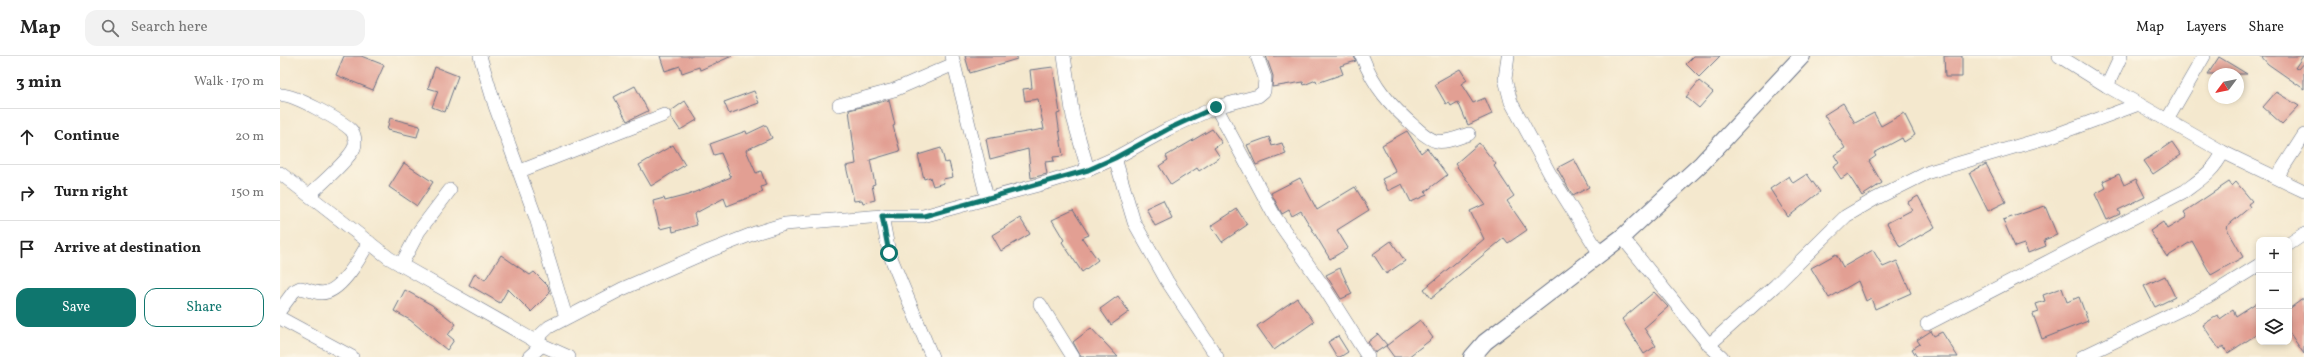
<!DOCTYPE html>
<meta charset="utf-8">
<style>
body{margin:0;font-family:Vollkorn,serif;background:#f2f2f2;color:#222}
.controls{position:absolute;right:12px;bottom:12px;display:grid;overflow:hidden;border-radius:8px;box-shadow:0 2px 6px #0003}
.controls button{width:36px;height:36px;display:grid;place-items:center;padding:0;border:0;border-bottom:1px solid #e0e0e0;background:#fff;color:#222;font:20px sans-serif}
.compass{position:absolute;left:1928px;top:12px;width:36px;height:36px;border-radius:50%;background:#fff;box-shadow:0 2px 6px #0003;rotate:238deg}
.stop{position:absolute;width:12px;height:12px;margin:-9px;border:3px solid #0f766e;border-radius:50%;background:#fff}
.stop.end{background:#0f766e;border-color:#fff;box-shadow:0 1px 4px #0008}
.list{margin:0;padding:0;list-style:none}
h2{display:flex;justify-content:space-between;align-items:center;height:52px;margin:0;padding:0 16px;font-size:17px}
h2 small{font-size:13px;font-weight:400;color:#767676}
.list li{display:grid;grid-template-columns:26px 1fr auto;gap:12px;align-items:center;box-sizing:border-box;height:56px;padding:0 16px;border-top:1px solid #e0e0e0}
.list b{display:block;font-size:15px;white-space:nowrap}
.list em{font-size:13px;font-style:normal;color:#767676}
.actions{display:flex;gap:8px;padding:12px 16px}
.actions a{flex:1;padding:9px 0;border:1px solid #0f766e;border-radius:12px;text-align:center;font-size:14px;color:#0f766e}
.actions .main{background:#0f766e;color:#fff}
.icon{flex:none;width:22px;height:22px;fill:none;stroke:currentColor;stroke-width:2;stroke-linecap:round;stroke-linejoin:round}
.map{position:relative;flex:none;width:2024px;height:301px;overflow:hidden}
header{display:flex;align-items:center;gap:24px;box-sizing:border-box;height:56px;padding:0 20px;background:#fff;border-bottom:1px solid #e0e0e0}
header strong{font-size:19px}
nav{display:flex;gap:22px;margin-inline-start:auto;font-size:14px}
.search{width:280px;height:36px;background:#f2f2f2;display:flex;align-items:center;gap:10px;box-sizing:border-box;padding:0 14px;border-radius:12px;color:#767676;font-size:15px}
main{display:flex}
aside{flex:1;background:#fff}
.map>svg:first-child{display:block}
.building{fill:#e29f93}
.lines{fill:none;stroke-linecap:round;stroke-linejoin:round}
.minor-casing{stroke:#677085;stroke-width:14}
.tertiary-casing{stroke:#677085;stroke-width:18}
.minor{stroke:#fff;stroke-width:13}
.tertiary{stroke:#fff;stroke-width:16}
.route{stroke:#0f766e;stroke-width:5}
</style>
<header>
<strong>Map</strong>
<div class="search"><svg class="icon" aria-label="search" viewBox="0 0 24 24"><circle cx="10" cy="10" r="6"/><path d="M15 15l6 6"/></svg>Search here</div>
<nav><a>Map</a><a>Layers</a><a>Share</a></nav>
</header>
<main>
<aside>
<h2>3 min<small>Walk · 170 m</small></h2>
<ul class="list">
<li><svg class="icon" aria-label="ahead" viewBox="0 0 24 24"><path d="M12 20V5M6 11l6-6 6 6"/></svg><div><b>Continue</b></div><em>20 m</em></li>
<li><svg class="icon" aria-label="right" viewBox="0 0 24 24"><path d="M7 20v-9h11M14 6l5 5-5 5"/></svg><div><b>Turn right</b></div><em>150 m</em></li>
<li><svg class="icon" aria-label="arrive" viewBox="0 0 24 24"><path d="M6 21V4h12l-3 4 3 4H6"/></svg><div><b>Arrive at destination</b></div></li>
</ul>
<div class="actions"><a class="main">Save</a><a>Share</a></div>
</aside>
<div class="map">
<svg width="2024" height="301" viewBox="0 0 2024 301">
<rect width="100%" height="100%" fill="#fcf5e5"/>
<filter id="ink" filterUnits="userSpaceOnUse"><feTurbulence type="fractalNoise" baseFrequency=".025" numOctaves="2"/><feDisplacementMap in="SourceGraphic" scale="8" xChannelSelector="R" yChannelSelector="G"/><feConvolveMatrix kernelMatrix="1 2 1 2 8 2 1 2 1" color-interpolation-filters="sRGB"/></filter>
<filter id="wash" filterUnits="userSpaceOnUse"><feTurbulence type="fractalNoise" baseFrequency=".012" numOctaves="4" result="noise"/><feDisplacementMap in="SourceGraphic" scale="16" xChannelSelector="R" yChannelSelector="G"/><feGaussianBlur stdDeviation="0.9" result="paint"/><feColorMatrix in="noise" values="0 0 0 0 0 0 0 0 0 0 0 0 0 0 0 0 0 1.4 0 .05"/><feComposite in="paint" operator="in"/></filter>
<g filter="url(#wash)">
<rect width="100%" height="100%" fill="#f4e8ce"/>
<g id="blocks">
<!-- building -->
<g class="building">
<path d="M64 0H81L104 9 93 34 56 19Z"/>
<path d="M380 0H452L420 14 419 11 402 17 400 10 385 15Z"/>
<path d="M685 0H737V3L690 17Z"/>
<path d="M986 0H1074L1076 5 1060 10 1063 18 1037 27 1036 24 1024 29 1023 26 992 31 993 20Z"/>
<path d="M1414 0H1440L1419 21 1406 8Z"/>
<path d="M1664 0H1682V21H1665Z"/>
<path d="M1981 0H2023L2015 12 2018 13 2024 6V33L1988 8Z"/>
<path d="M1939 1 1967 18H1928Z"/>
<path d="M155 11 178 20 165 56 152 51 158 35 148 32Z"/>
<path d="M773 11 780 57 777 58 783 100 773 101 774 105 765 106 767 118 751 122 748 93 710 103 706 83 764 73 758 43 745 45 743 33 752 32 750 14Z"/>
<path d="M1180 13 1187 24 1181 28 1193 47 1205 42 1212 58 1188 69 1178 46 1171 50 1169 46 1166 48 1155 29 1158 27 1157 26Z"/>
<path d="M1419 25 1433 36 1419 52 1406 41Z"/>
<path d="M355 30 368 55 347 65 334 41Z"/>
<path d="M474 35 479 47 449 58 444 46Z"/>
<path d="M1996 36 2019 50 2002 68 1983 51Z"/>
<path d="M609 44 615 69 613 70 620 95 590 104 595 128 592 129 595 144 583 147 582 144 574 145 566 110 576 108 569 54Z"/>
<path d="M405 45 417 64 400 74 391 61V55Z"/>
<path d="M1563 47 1575 67 1594 57 1601 70 1624 57 1635 79 1624 86 1622 82 1594 97 1596 100 1589 105 1602 127 1582 140 1568 118 1561 123 1553 111 1559 107 1554 99 1565 92 1544 59Z"/>
<path d="M110 62 140 70 137 81 107 74Z"/>
<path d="M486 69 492 82 466 94 476 117 481 115 486 129 481 131 483 136 447 150 444 142 414 158 417 169 393 176 392 170 380 173 373 145 384 142 385 145 408 139 451 121 441 97 434 99 430 88 466 75 467 78Z"/>
<path d="M932 73 942 87 934 92 940 101 919 115 917 112 891 129 879 110 888 104 886 100Z"/>
<path d="M1127 75 1141 97 1147 92 1167 119 1145 136 1147 139 1131 146 1122 128 1108 135 1102 123 1116 116 1102 89Z"/>
<path d="M989 81 992 90 1002 87 1006 98 976 109 967 89Z"/>
<path d="M1892 86 1901 99 1873 118 1864 105Z"/>
<path d="M1199 87 1216 108 1214 110 1234 140 1227 145 1247 174 1228 187 1224 182 1151 242 1144 233 1204 183 1190 155 1205 148 1175 108Z"/>
<path d="M393 89 405 109 371 130 359 109Z"/>
<path d="M661 92 665 107 669 106 673 121 663 123 664 127 653 130 650 121 644 123 638 99Z"/>
<path d="M1294 103 1309 131 1293 140 1277 112Z"/>
<path d="M124 107 153 126 137 150 109 131Z"/>
<path d="M1706 108 1726 146 1708 155 1689 117Z"/>
<path d="M1527 118 1540 136 1508 161 1490 133 1509 120 1513 127Z"/>
<path d="M1839 118 1844 129 1856 123 1865 141 1838 154 1840 158 1827 164 1815 138 1826 132 1823 125Z"/>
<path d="M1020 122 1037 154 1075 131 1089 154 1057 174 1068 192 1050 203 1021 155 1012 160 1009 154 1002 158 991 137Z"/>
<path d="M1949 126 1952 130 1956 126 1972 145 1968 148 1970 151 1946 171 1963 201 1931 219 1912 185 1887 201 1870 175 1883 166 1887 173 1907 161 1904 156Z"/>
<path d="M1638 140 1655 171 1620 191 1607 167 1632 154 1628 146Z"/>
<path d="M883 144 892 162 875 170 866 152Z"/>
<path d="M1765 150 1777 179 1764 184 1766 190 1748 197 1744 188 1735 191 1723 164Z"/>
<path d="M957 153 967 169 942 186 931 170Z"/>
<path d="M793 154 809 179 802 182 818 204 802 216 782 186 784 184 772 164Z"/>
<path d="M740 162 750 178 721 195 712 179Z"/>
<path d="M1111 185 1125 205 1106 218 1093 198Z"/>
<path d="M1593 194 1603 211 1617 205 1631 237 1595 253 1591 242 1586 245 1578 225 1549 242 1531 212 1556 198 1563 211Z"/>
<path d="M221 199 250 219 254 216 268 230 270 237 251 256 228 233 220 247 189 229 195 217 205 224Z"/>
<path d="M1060 212 1072 238 1061 243 1046 219Z"/>
<path d="M1885 220 1895 241 1875 251 1864 230Z"/>
<path d="M1782 232 1787 246 1799 241 1808 265 1762 283 1753 258 1759 256 1756 248 1765 245 1763 239Z"/>
<path d="M125 234 152 249 176 268 168 279 174 284 167 294 130 264 114 255Z"/>
<path d="M1374 236 1388 251 1364 272 1376 290 1364 298 1342 263Z"/>
<path d="M838 240 849 256 831 269 820 253Z"/>
<path d="M1017 242 1034 266 994 294 977 270Z"/>
<path d="M2024 242V298L2009 276V253Z"/>
<path d="M1979 245V277L1948 297 1943 290 1939 293 1923 269 1938 259 1940 263 1953 254 1956 260Z"/>
<path d="M1140 264 1153 282 1128 301H1114L1106 290Z"/>
<path d="M811 272 838 301H801L793 286Z"/>
<path d="M1651 275 1654 280 1662 276 1678 301H1637L1632 293 1640 288 1637 284Z"/>
<path d="M1098 278 1107 289 1095 297 1088 286Z"/>
<path d="M1058 280 1068 296 1060 301H1057L1048 286Z"/>
</g>
</g>
</g>
<g filter="url(#ink)">
<use href="#blocks" fill-opacity="0" stroke="#677085" stroke-width="1"/>
<g class="lines">
<!-- minor casing -->
<g class="minor-casing">
<g id="minor">
<path d="M200 0 215 50 256 162 286 261"/>
<path d="M672 0 707 142"/>
<path d="M784 0 793 61 808 114"/>
<path d="M1082 0C1094 31 1110 49 1135 71 1141 76 1148 83 1156 85 1166 87 1179 81 1189 78"/>
<path d="M1228 0 1225 23 1231 46 1270 118 1320 198"/>
<path d="M1779 0 1827 30 1943 96 2024 135"/>
<path d="M1827 30 1841 0"/>
<path d="M0 39C12 37 62 65 71 74 75 78 76 87 74 92 68 105 40 129 29 139"/>
<path d="M559 49 614 34 674 8"/>
<path d="M936 51 995 161 1043 230 1088 301"/>
<path d="M1887 64 1924 0"/>
<path d="M835 102 854 166 887 225 937 301"/>
<path d="M240 115 384 59"/>
<path d="M0 117 109 202 262 289 289 301"/>
<path d="M1997 121 2024 79"/>
<path d="M602 160 609 197 652 301"/>
<path d="M1342 181 1429 289 1442 301"/>
<path d="M2009 188 2024 178"/>
<path d="M121 209 139 175 170 134"/>
<path d="M760 248 793 301"/>
<path d="M0 254 14 235 20 232C28 233 38 239 47 236 64 231 81 200 89 186"/>
<path d="M0 262 72 301"/>
<path d="M1647 268 1905 135C1921 123 1934 115 1943 96"/>
<path d="M254 285 269 271 342 233 429 195 475 177 505 168 602 160H643L762 128 808 114 835 102 888 73 936 51 978 40 984 35 985 22 977 0"/>
<path d="M1429 289 1496 229 1566 160 1595 143 1649 116 1772 80 1859 48"/>
<path d="M249 301 262 289"/>
<path d="M1802 301 1927 241 1979 209"/>
</g>
</g>
<!-- tertiary casing -->
<g class="tertiary-casing">
<path id="tertiary" d="M1192 301 1205 286 1342 181 1422 107 1522 0"/>
</g>
<!-- minor -->
<use href="#minor" class="minor"/>
<!-- tertiary -->
<use href="#tertiary" class="tertiary"/>
</g>
</g>
<g class="lines" filter="url(#ink)">
<!-- route -->
<path class="route" d="M609 197 602 160H644L808 114 835 102 888 73 936 51"/>
</g>
</svg>
<div class="controls">
<button>+</button>
<button>−</button>
<button><svg class="icon" aria-label="layers" viewBox="0 0 24 24"><path d="M12 4l9 5-9 5-9-5zM3 14l9 5 9-5"/></svg></button>
</div>
<svg class="compass" viewBox="-18 -18 36 36"><path d="M0-13l5 13h-10z" fill="#e53935"/><path d="M0 13l5-13h-10z" fill="#767676"/></svg>
<div class="stop" style="left:609px;top:197px"></div>
<div class="stop end" style="left:936px;top:51px"></div>
</div>
</main>
